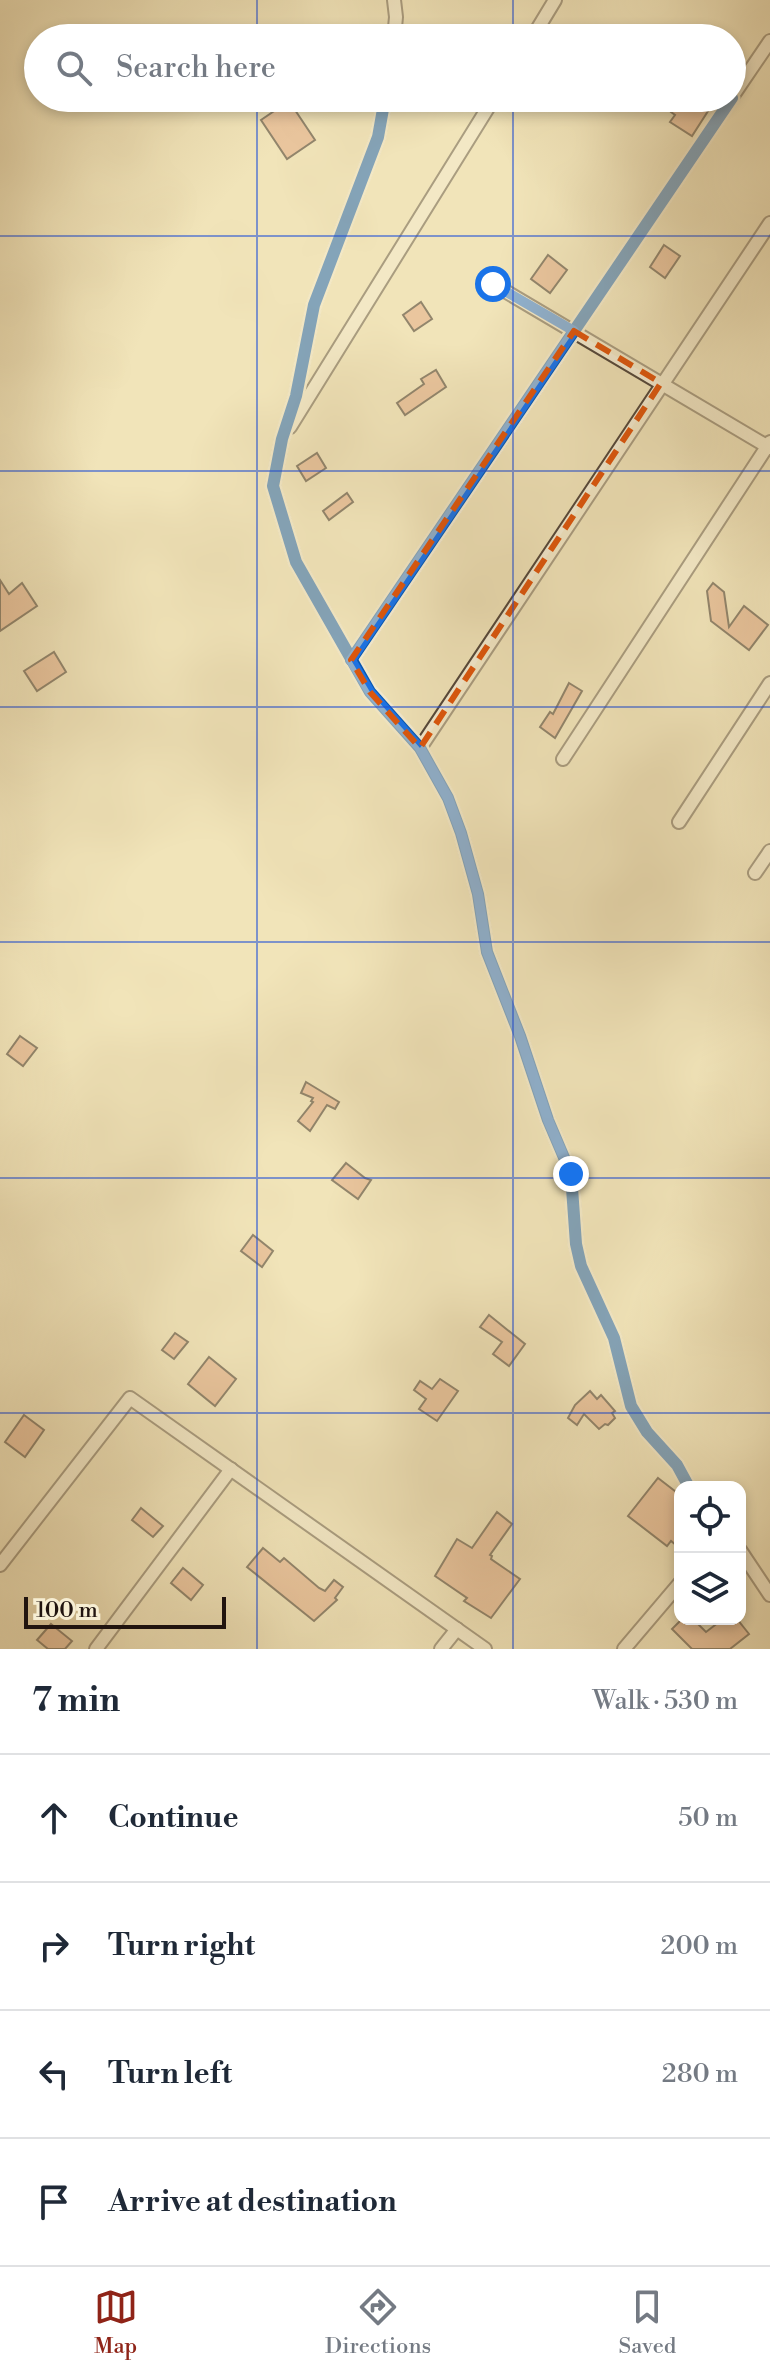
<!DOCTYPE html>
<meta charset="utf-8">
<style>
body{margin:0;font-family:"Libre Bodoni",serif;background:#f2f2f3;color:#1f2937}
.controls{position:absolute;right:24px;bottom:24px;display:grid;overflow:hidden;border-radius:16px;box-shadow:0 4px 12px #0003}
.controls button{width:72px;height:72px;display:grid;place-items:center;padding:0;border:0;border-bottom:2px solid #e0e1e3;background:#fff;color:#1f2937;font:40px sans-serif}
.scale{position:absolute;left:24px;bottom:20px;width:202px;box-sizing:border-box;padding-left:8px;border:4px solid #21140f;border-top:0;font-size:22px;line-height:28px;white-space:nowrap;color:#21140f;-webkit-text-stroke:6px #f6edd2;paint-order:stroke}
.stop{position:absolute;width:24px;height:24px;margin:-18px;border:6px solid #1a73e8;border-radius:50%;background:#fff}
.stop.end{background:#1a73e8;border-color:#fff;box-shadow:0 2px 8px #0008}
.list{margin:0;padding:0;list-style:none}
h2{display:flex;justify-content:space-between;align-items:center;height:104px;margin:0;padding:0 32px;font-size:34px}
h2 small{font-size:26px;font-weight:400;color:#747a83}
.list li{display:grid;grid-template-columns:52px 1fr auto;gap:24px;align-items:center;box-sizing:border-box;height:128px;padding:0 32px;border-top:2px solid #e0e1e3}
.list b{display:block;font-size:30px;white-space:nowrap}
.list em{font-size:26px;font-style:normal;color:#747a83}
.icon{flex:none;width:44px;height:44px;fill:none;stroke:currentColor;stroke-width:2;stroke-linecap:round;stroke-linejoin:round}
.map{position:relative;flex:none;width:770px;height:1649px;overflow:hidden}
.search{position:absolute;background:#fff;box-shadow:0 4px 12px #0003;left:24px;right:24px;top:24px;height:88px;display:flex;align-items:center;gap:20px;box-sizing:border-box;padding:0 28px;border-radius:44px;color:#747a83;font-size:30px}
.sheet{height:616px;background:#fff}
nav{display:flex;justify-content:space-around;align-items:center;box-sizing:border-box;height:112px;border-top:2px solid #e0e1e3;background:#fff;font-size:22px;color:#747a83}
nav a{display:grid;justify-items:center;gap:4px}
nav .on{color:#8f2418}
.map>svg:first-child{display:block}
.building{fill:#e2a27c;stroke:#21140f;stroke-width:2}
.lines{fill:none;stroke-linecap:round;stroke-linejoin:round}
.minor-casing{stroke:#55483a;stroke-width:16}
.minor{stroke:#f6edd2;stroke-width:12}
.cycleway-casing{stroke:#f6edd2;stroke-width:17}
.cycleway{stroke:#0057b8;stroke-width:12}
.route{stroke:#1a73e8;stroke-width:10}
.marked{fill:none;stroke:#de560c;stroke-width:6;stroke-dasharray:16 10;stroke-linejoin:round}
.grid{fill:none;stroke:#1d4ed8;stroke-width:2;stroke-opacity:0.55}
</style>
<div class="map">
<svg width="770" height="1649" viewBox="0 0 770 1649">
<rect width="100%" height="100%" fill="#f1e4b9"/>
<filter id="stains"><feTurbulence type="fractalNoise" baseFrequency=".0025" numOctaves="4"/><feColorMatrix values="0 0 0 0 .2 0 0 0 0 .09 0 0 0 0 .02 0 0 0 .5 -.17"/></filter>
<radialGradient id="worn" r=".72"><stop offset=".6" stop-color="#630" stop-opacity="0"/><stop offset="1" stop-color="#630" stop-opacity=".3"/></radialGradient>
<!-- building -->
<g class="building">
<path d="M680 98H696L710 108 692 136 670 122 675 115 671 112Z"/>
<path d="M289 101 315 140 287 159 261 120Z"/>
<path d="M664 245 680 256 665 278 650 267Z"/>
<path d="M548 255 567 270 550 293 531 279Z"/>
<path d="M421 302 432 319 414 331 403 315Z"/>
<path d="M436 370 446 387 405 415 397 403 424 384 421 379Z"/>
<path d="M317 453 326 468 306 481 297 466Z"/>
<path d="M347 493 353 502 329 520 323 511Z"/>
<path d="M0 580 9 594 22 583 37 606 0 631Z"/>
<path d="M713 583 724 592 729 627 744 606 768 625 749 650 711 621 707 591Z"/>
<path d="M54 652 66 672 37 691 24 671Z"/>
<path d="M569 683 582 691 555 738 540 727 550 712 553 714Z"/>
<path d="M20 1036 37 1048 23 1066 7 1054Z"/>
<path d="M306 1082 339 1102 335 1109 327 1105 310 1131 298 1121 313 1102 311 1101 313 1098 301 1093Z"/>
<path d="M346 1163 365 1178 371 1180 358 1199 332 1180Z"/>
<path d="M253 1235 273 1251 262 1267 241 1251Z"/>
<path d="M489 1315 525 1344 509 1366 493 1354 502 1342 480 1327Z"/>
<path d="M175 1333 188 1342 174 1359 162 1350Z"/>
<path d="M209 1357 236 1379 215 1406 188 1384Z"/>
<path d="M440 1379 458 1391 437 1421 419 1409 426 1399 414 1390 420 1381 432 1389Z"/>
<path d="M590 1391 597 1399 601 1395 615 1411 612 1413 615 1418 608 1425 605 1424 599 1429 584 1414 577 1425 568 1418 575 1405Z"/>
<path d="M24 1415 44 1430 25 1457 5 1442Z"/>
<path d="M658 1478 680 1495V1539L676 1545 671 1541 667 1546 628 1516Z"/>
<path d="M141 1508 163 1526 153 1537 132 1520Z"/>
<path d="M497 1512 512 1524 490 1555 492 1556 491 1559 520 1579 491 1618 464 1601 467 1598 435 1576 457 1539 472 1548Z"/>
<path d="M263 1548 280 1562 284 1558 319 1588 325 1591 334 1580 343 1587 335 1598 337 1600 314 1621 247 1567Z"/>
<path d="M183 1568 203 1585 191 1600 171 1583Z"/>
<path d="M682 1619H693L706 1632 723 1619H737L749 1634 730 1649H692L672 1629Z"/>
<path d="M51 1624 72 1641 65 1649H48L37 1640Z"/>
</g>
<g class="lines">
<!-- minor casing -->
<g class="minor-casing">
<g id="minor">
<path d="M394 38 396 17 394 0"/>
<path d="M532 38 555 0"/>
<path d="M732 97 770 41"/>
<path d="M385 98 378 137 314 305 296 396 282 439 273 486 296 562 370 692 420 748 448 798 461 833 478 894 487 952 520 1036 548 1120 571 1174 576 1244 581 1266 614 1338 631 1406 647 1432 677 1465 689 1487"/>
<path d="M493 284 770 448"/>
<path d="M290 427 494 98"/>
<path d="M351 660 732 98"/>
<path d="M420 748 770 223"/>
<path d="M563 759 770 442"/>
<path d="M679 822 770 683"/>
<path d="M755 873 770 851"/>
<path d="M740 1550 770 1595"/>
<path d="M0 1565 130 1398 485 1649"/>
<path d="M96 1649 231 1469"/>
<path d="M441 1649 457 1629"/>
<path d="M624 1649 680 1583"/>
</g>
</g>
<!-- minor -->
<use href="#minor" class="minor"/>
<!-- cycleway casing -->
<g class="cycleway-casing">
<g id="cycleway">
<path d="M385 98 378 137 314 305 296 396 282 439 273 486 296 562 370 692 420 748 448 798 461 833 478 894 487 952 520 1036 548 1120 571 1174 576 1244 581 1266 614 1338 631 1406 647 1432 677 1465 689 1487"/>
<path d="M351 660 732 98"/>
</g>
</g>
<!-- cycleway -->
<use href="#cycleway" class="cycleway"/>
</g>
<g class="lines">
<!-- route -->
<path class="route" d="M493 284 574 331 351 660 370 692 420 748 448 798 461 833 478 894 487 952 520 1036 548 1120 571 1174"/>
</g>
<!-- marked area -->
<path d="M0 0H770V1649H0ZM574 331 661 383 420 748 370 692 351 660Z" fill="#f1e4b9" fill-opacity=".55" fill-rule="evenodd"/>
<path class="marked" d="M574 331 661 383 420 748 370 692 351 660Z"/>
<!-- grid -->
<path class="grid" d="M257 0V38M513 0V38M257 98V1649M513 98V1649M0 236H770M0 471H770M0 707H770M0 942H770M0 1178H770M0 1413H770"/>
<rect width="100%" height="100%" filter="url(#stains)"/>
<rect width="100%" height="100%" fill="url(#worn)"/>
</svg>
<div class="controls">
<button><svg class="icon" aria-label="locate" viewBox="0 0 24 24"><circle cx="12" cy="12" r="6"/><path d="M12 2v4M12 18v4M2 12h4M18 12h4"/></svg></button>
<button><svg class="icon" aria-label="layers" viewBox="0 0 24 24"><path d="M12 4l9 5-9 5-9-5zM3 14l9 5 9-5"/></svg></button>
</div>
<div class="scale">100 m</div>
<div class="stop" style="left:493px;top:284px"></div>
<div class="stop end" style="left:571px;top:1174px"></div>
<div class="search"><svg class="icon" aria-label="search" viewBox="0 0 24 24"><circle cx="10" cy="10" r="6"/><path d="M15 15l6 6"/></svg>Search here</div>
</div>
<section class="sheet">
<h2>7 min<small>Walk · 530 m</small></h2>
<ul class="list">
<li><svg class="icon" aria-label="ahead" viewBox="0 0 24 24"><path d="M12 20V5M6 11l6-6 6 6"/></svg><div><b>Continue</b></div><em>50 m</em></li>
<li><svg class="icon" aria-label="right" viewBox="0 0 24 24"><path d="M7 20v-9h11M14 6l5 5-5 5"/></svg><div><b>Turn right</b></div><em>200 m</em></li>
<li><svg class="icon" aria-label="left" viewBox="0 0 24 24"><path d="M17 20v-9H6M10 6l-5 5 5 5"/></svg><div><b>Turn left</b></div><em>280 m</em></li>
<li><svg class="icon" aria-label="arrive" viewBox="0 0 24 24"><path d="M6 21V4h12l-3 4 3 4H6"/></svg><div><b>Arrive at destination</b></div></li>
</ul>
</section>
<nav>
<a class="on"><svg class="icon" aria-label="map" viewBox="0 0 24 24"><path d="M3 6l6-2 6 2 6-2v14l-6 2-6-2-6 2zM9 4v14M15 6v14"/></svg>Map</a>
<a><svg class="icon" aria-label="directions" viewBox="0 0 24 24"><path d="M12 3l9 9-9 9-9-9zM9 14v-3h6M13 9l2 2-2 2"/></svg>Directions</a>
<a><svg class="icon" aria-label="saved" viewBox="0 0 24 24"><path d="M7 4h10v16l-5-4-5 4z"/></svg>Saved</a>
</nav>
